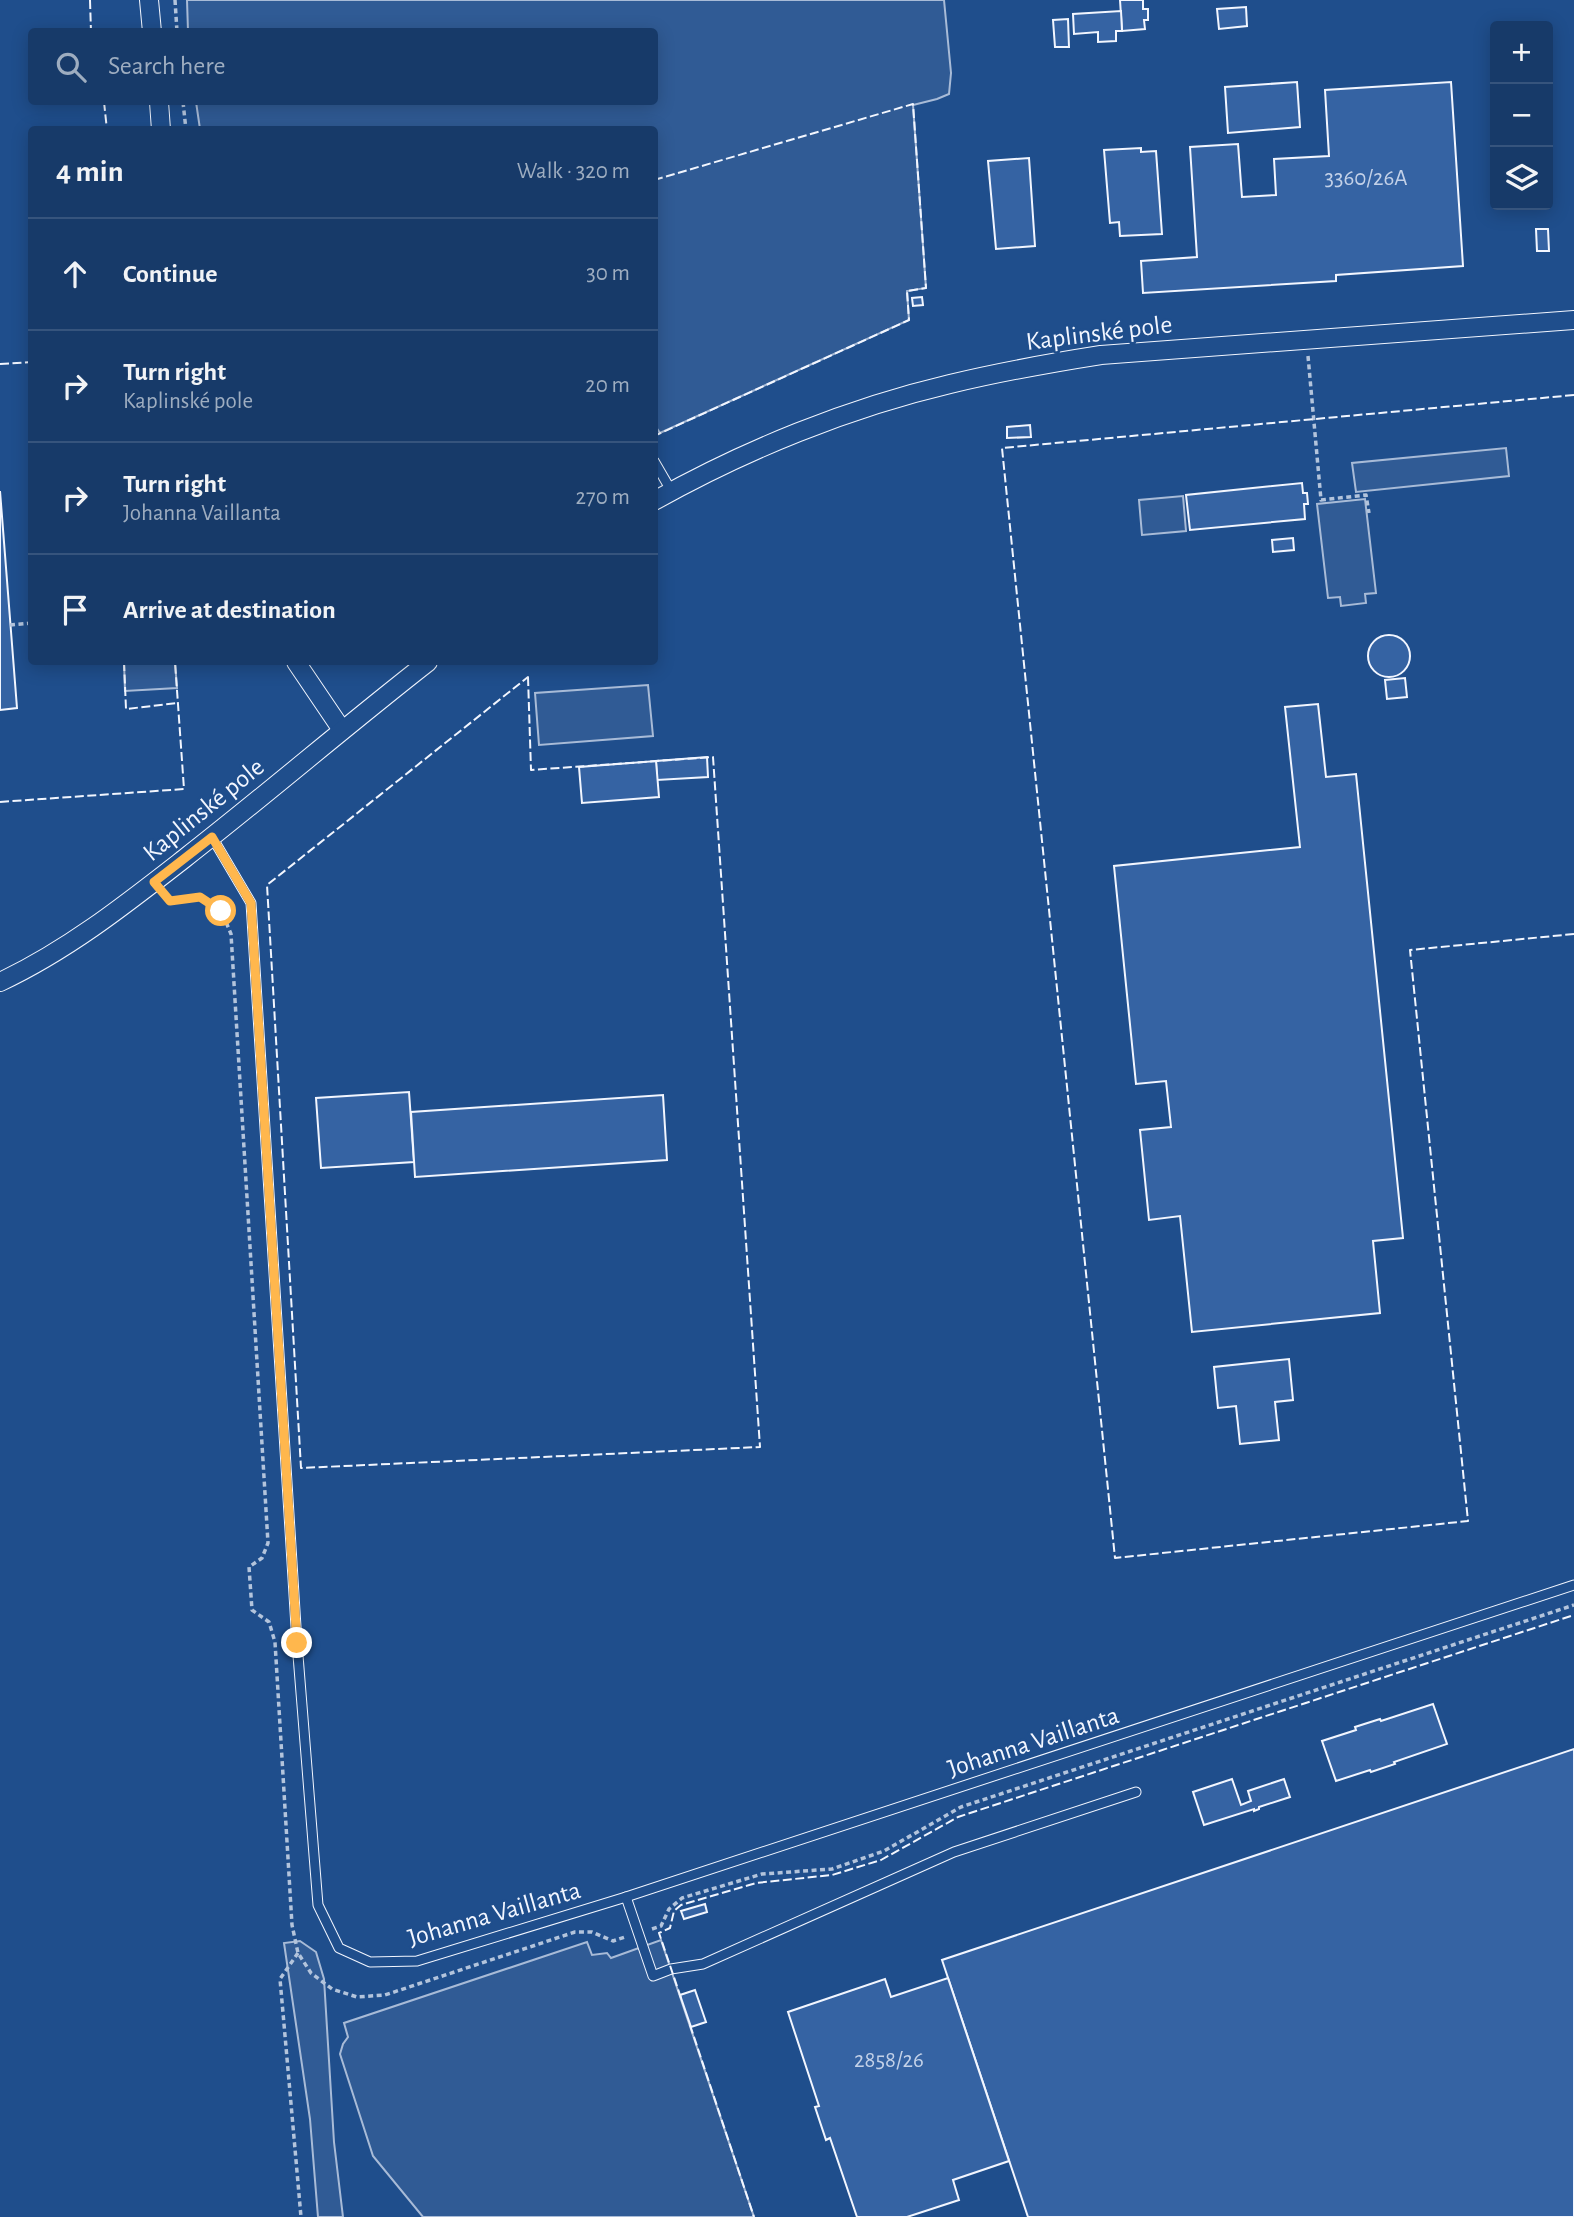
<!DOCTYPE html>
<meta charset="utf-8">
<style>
body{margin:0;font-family:"Alegreya Sans",sans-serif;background:#244571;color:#f1f3f6}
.controls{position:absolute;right:21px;top:21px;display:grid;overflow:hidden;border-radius:7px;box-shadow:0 4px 18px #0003}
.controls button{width:63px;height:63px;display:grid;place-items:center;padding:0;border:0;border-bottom:2px solid #36547d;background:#173a69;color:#f1f3f6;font:35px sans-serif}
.stop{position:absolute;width:21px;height:21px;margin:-16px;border:5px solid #ffb74d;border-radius:50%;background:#fff}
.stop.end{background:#ffb74d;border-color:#fff;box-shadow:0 2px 7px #0008}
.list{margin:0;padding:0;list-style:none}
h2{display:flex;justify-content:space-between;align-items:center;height:91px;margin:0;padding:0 28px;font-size:30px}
h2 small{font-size:23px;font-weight:400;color:#9eadc0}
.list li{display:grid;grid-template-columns:46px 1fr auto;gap:21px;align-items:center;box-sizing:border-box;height:112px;padding:0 28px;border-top:2px solid #36547d}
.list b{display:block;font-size:26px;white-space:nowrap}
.list p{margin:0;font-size:23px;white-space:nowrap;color:#9eadc0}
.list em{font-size:23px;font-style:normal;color:#9eadc0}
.icon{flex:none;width:38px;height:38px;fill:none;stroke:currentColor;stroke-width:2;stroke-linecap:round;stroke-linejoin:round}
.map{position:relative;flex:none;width:1574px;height:2217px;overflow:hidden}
.search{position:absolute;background:#173a69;box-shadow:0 4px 18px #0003;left:28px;top:28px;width:630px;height:77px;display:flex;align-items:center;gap:18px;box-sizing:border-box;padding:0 24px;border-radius:7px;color:#9eadc0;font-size:26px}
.panel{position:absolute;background:#173a69;box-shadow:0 4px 18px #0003;left:28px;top:126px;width:630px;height:539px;border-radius:7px}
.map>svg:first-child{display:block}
.built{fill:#305b95;stroke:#a8bbd7;stroke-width:2}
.building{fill:#3563a3;stroke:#f2f6ff;stroke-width:2}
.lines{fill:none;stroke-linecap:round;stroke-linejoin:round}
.lane-casing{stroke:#f2f6ff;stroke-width:11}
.street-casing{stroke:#f2f6ff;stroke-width:20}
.path{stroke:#b3c4dc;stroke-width:3.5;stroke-dasharray:5 3.5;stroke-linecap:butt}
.lane{stroke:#1f4e8c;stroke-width:9}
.street{stroke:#1f4e8c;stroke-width:18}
.fence{stroke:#f2f6ff;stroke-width:2;stroke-dasharray:9 3.5;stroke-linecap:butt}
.route{stroke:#ffb74d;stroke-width:9}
.labels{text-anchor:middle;stroke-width:5;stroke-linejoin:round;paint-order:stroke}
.number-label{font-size:23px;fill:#c3d1e8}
.street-label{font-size:26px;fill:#f2f6ff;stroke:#1f4e8c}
</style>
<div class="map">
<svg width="1574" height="2217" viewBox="0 0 1574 2217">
<rect width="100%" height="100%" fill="#1f4e8c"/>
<!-- built -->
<g class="built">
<path d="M187 0H944L951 73 949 94 937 99 913 105 926 288 907 291 909 320 660 433 654 424V130L200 129 196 102H654V32L188 31Z"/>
<path d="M1506 448 1509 476 1356 492 1352 463Z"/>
<path d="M1183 496 1186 531 1142 535 1139 500Z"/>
<path d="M1365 499 1376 593 1365 594 1366 603 1341 606 1340 597 1328 598 1317 504Z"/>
<path d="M124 662H175L177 688 125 691Z"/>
<path d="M648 685 653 736 539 745 535 693Z"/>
<path d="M661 1940 754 2217H423L373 2156 340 2054 343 2044 348 2037 344 2023 587 1942 592 1955 607 1953 611 1958Z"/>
<path d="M300 1941 316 1952 324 1979 334 2142 343 2217H318L310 2119 284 1943Z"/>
</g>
<!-- building -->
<g class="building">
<path d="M1120 0H1143V9H1148V20H1144L1145 29 1122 31Z"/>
<path d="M1246 7 1247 26 1219 29 1217 9Z"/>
<path d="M1121 11 1122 31H1116V41L1098 42V32L1074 34 1073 14Z"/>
<path d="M1068 19 1069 47H1055L1053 20Z"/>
<path d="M1297 82 1300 127 1228 133 1225 87Z"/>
<path d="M1451 82 1463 266 1336 275V281L1143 293 1141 261 1197 257 1190 147 1238 144 1242 197 1276 195 1274 159 1329 156 1325 90Z"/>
<path d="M1141 148V152L1156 151 1162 234 1120 236 1119 222 1110 223 1104 150Z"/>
<path d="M1029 158 1035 246 996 249 988 161Z"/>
<path d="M1536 229H1548L1549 251H1537Z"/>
<path d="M922 297 923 305 913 306 912 298Z"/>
<path d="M1030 425 1031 437 1007 438V427Z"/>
<path d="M1302 483 1303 493H1307L1308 504H1304L1305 519 1190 530 1186 495Z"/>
<path d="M0 491 17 708 0 710Z"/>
<path d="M1293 538 1294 550 1273 552 1272 540Z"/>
<circle cx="1389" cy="656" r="21"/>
<path d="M1405 678 1407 697 1387 699 1385 680Z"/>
<path d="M1318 704 1326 777 1356 774 1403 1238 1373 1241 1380 1313 1192 1332 1180 1216 1149 1220 1140 1130 1171 1127 1166 1081 1136 1084 1114 866 1300 847 1285 707Z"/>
<path d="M707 757 708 777 657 780 656 761Z"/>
<path d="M656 761 659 797 582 803 579 767Z"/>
<path d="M409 1092 414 1162 321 1168 316 1098Z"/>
<path d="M663 1095 667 1160 415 1177 411 1112Z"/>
<path d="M1289 1359 1293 1400 1275 1402 1279 1440 1240 1444 1236 1406 1218 1408 1214 1367Z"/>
<path d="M1433 1704 1447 1744 1394 1762 1395 1764 1371 1772 1370 1770 1336 1781 1322 1741 1356 1730 1355 1727 1380 1719 1381 1721Z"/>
<path d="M1574 1749V2217H1028L942 1960Z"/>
<path d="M1232 1779 1241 1805 1251 1801 1248 1791 1284 1779 1290 1797 1259 1807V1809L1254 1811V1809L1204 1825 1193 1792Z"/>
<path d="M705 1904 707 1912 684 1919 681 1911Z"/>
<path d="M948 1978 1009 2161 953 2180 959 2200 907 2217H857L830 2138 826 2140 815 2107 819 2106 788 2012 885 1979 891 1997Z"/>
<path d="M695 1990 706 2022 691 2027 680 1995Z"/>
</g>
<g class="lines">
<!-- lane casing -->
<g class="lane-casing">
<g id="lane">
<path d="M654 461 672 492"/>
<path d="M212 837 251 903 297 1643 318 1905 339 1948 370 1962 417 1961 626 1897 1574 1585"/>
<path d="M626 1897 653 1976 671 1969 703 1964 954 1852 1136 1792"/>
</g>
</g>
<!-- street casing -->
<g class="street-casing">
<g id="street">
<path d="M149 0 152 32"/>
<path d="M159 102 161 130"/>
<path d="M654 501C745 450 848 408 950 384 1000 372 1050 363 1101 355L1574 320"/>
<path d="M296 662 342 730"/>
<path d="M0 982C68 950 126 904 185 858 267 794 346 726 428 662"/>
</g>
</g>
<!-- path -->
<g class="path">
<path d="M175 0 177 32"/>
<path d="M183 102 186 130"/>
<path d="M1308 356 1321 500 1366 495 1369 513"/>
<path d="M10 625 32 623"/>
<path d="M165 895 170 901 200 897 221 910 231 934 268 1543 262 1558 249 1567 252 1610 269 1622 275 1642 292 1925 298 1953 311 1973 332 1989 357 1997 385 1995 575 1932H592L613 1941 625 1937"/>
<path d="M652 1929 661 1926 669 1909 682 1898 762 1874 832 1869 884 1851 961 1807 1574 1605"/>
<path d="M298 1953 280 1979 301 2217"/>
</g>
<!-- lane -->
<use href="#lane" class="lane"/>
<!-- street -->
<use href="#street" class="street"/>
<!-- fence -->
<g class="fence">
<path d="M90 0 91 32"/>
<path d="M104 102 107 130"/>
<path d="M654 180 913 104 926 288 907 291 909 320 654 436"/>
<path d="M0 364 32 362"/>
<path d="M1574 395 1002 448 1115 1558 1468 1521 1410 950 1574 934"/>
<path d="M124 662 126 709 178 703"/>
<path d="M528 677 531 770 713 757 760 1447 301 1468 267 885Z"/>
<path d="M0 802 184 789 175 662"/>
<path d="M681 1998 659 1933 670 1928 674 1911 681 1905 756 1883 832 1875 881 1860 958 1817 1574 1615"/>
<path d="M690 2025 754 2217"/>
</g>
</g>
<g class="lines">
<!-- route -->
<path class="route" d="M221 911 200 897 170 901 154 882 212 837 251 903 297 1643"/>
</g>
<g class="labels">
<!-- number labels -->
<g class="number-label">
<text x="1366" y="185">3360/26A</text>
<text x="889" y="2067">2858/26</text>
</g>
<!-- street labels -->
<g class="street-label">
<text transform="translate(1099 332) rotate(-7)" y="9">Kaplinské pole</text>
<text transform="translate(203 809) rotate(-39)" y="9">Kaplinské pole</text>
<text transform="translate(1033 1741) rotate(-18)" y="9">Johanna Vaillanta</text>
<text transform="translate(494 1913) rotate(-16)" y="9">Johanna Vaillanta</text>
</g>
</g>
</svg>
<div class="controls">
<button>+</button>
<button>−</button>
<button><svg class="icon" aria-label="layers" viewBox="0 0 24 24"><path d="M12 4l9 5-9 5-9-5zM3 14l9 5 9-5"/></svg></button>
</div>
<div class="stop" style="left:221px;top:911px"></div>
<div class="stop end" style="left:297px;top:1643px"></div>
<div class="search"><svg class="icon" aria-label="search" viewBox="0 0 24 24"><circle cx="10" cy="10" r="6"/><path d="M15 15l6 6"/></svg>Search here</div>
<section class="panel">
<h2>4 min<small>Walk · 320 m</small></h2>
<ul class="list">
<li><svg class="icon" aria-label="ahead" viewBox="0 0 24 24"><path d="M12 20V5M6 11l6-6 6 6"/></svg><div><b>Continue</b></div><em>30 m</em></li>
<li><svg class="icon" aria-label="right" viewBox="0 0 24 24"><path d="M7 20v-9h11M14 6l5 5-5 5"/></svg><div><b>Turn right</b><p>Kaplinské pole</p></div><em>20 m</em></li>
<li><svg class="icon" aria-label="right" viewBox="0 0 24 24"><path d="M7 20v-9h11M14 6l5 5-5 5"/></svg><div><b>Turn right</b><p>Johanna Vaillanta</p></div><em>270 m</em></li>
<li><svg class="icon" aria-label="arrive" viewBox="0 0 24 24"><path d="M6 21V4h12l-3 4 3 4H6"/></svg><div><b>Arrive at destination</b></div></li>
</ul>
</section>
</div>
